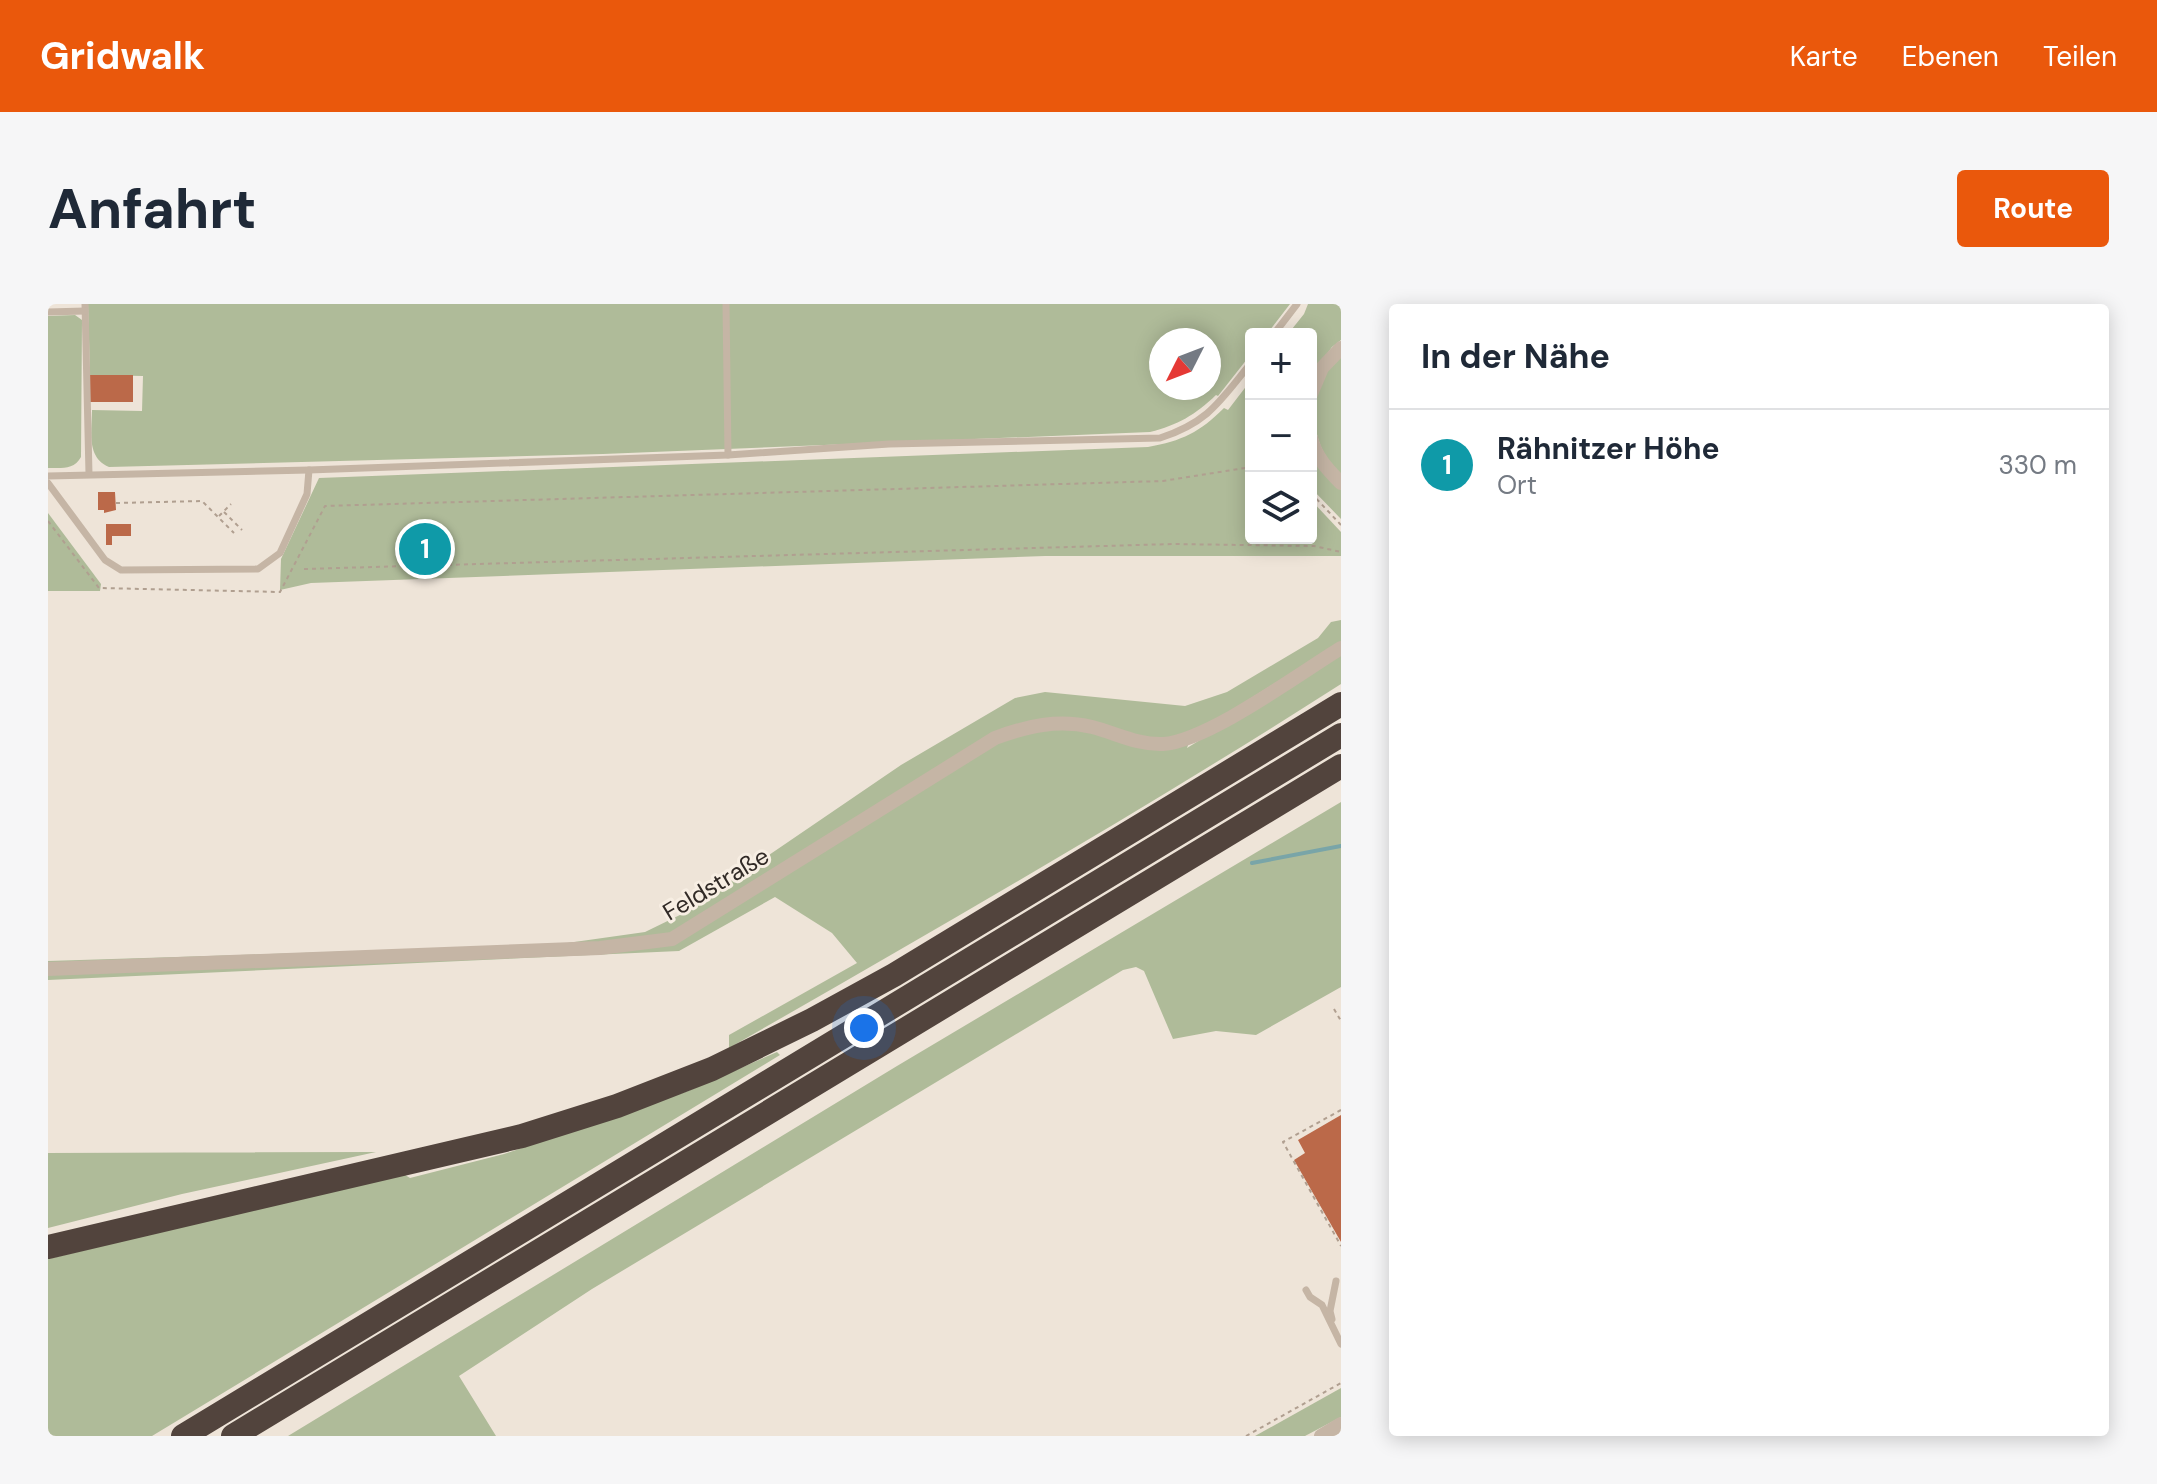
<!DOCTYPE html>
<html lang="de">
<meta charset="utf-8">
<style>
body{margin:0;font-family:"DM Sans",sans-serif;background:#f6f6f7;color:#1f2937}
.controls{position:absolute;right:24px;top:24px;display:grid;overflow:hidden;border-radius:8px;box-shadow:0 4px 20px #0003}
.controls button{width:72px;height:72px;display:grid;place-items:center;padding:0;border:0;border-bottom:2px solid #e0e1e3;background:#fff;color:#1f2937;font:40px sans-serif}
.compass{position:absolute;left:1101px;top:24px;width:72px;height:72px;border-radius:50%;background:#fff;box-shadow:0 4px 20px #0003;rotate:228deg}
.you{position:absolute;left:816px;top:724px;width:28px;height:28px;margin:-20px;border:6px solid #fff;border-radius:50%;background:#1a73e8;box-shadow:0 0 0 12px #1a73e833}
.badge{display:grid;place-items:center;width:52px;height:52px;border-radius:50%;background:#ea580c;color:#fff;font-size:26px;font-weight:700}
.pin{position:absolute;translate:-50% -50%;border:4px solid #fff;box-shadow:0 2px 8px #0006}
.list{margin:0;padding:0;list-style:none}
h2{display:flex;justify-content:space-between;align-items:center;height:104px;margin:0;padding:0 32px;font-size:34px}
h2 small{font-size:26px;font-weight:400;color:#747a83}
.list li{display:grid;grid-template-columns:52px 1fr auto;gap:24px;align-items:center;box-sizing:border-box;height:112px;padding:0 32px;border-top:2px solid #e0e1e3}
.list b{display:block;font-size:30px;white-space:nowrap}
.list p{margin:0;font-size:26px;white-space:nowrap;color:#747a83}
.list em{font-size:26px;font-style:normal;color:#747a83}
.icon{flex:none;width:44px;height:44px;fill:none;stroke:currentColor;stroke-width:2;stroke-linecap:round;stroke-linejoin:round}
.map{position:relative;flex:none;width:1293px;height:1132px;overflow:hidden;border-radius:8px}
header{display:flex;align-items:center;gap:48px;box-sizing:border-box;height:112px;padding:0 40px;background:#ea580c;color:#fff}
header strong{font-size:38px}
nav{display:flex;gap:44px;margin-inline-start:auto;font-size:28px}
.intro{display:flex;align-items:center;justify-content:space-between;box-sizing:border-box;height:192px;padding:0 48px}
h1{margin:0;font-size:56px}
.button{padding:20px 36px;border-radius:8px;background:#ea580c;color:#fff;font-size:28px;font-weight:700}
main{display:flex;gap:48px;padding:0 48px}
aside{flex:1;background:#fff;border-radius:8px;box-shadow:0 4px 20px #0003}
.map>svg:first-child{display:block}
.green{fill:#afbb99;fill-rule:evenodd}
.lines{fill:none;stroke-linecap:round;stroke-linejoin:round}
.stream{stroke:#79a5a8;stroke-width:4}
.building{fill:#bb6949}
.path{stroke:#b09f90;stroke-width:2;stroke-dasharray:4 4;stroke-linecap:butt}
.service{stroke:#c5b5a5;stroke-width:7}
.minor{stroke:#c5b5a5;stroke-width:14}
.motorway{stroke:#52443d;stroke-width:24}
.labels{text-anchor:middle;stroke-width:6;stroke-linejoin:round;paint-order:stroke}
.street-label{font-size:24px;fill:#312a26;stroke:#f7eee3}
</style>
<header>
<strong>Gridwalk</strong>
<nav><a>Karte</a><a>Ebenen</a><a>Teilen</a></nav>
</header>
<div class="intro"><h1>Anfahrt</h1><a class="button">Route</a></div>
<main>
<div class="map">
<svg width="1293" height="1132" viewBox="0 0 1293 1132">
<rect width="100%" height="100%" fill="#eee4d8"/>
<!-- green -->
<g class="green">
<path d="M40 0H1242L1219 30H1203V50L1170 92 1168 91C1147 111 1130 121 1102 128L555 150 61 163C38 153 44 128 44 106L94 107 95 72 42 71ZM1113 36H1161V84H1113Z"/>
<path d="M1260 0H1293V36L1284 43 1263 72V30H1240L1256 10Z"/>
<path d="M27 11 34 16 33 153C26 166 13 164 0 164V12Z"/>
<path d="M1293 50V172C1268 149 1258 106 1274 76 1279 67 1287 58 1293 50Z"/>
<path d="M1203 76V234H1263V196L1293 228V252H997L263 279 232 286 233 255 271 174 1100 143C1134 137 1152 128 1176 104L1180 106Z"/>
<path d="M1263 149 1272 165 1293 186V215L1263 184Z"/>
<path d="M0 209 53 280 52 287H0Z"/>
<path d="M1293 316V338L1144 431 1139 444 1293 349V380C1093 508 887 626 681 744V731L809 659 784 629 727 593 631 647 0 676V657L505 641 597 628 636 609 853 461 967 394 997 388 1137 402 1179 388 1270 334 1283 318Z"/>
<path d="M1293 498V683L1208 731 1168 727 1125 735 1096 667 1088 663 1075 666 544 985 411 1072 448 1132H240L849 762Z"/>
<path d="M729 748 732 751 104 1132H0V955L354 869 362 874 456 850 640 787Z"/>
<path d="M328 848 134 890 0 924V849Z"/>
<path d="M1293 1084V1113L1257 1132H1207Z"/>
</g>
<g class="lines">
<!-- stream -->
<path class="stream" d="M1204 559 1293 542"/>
</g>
<!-- building -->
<g class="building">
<rect x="42" y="71" width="43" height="27"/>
<path d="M50 188H67L68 206 56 209V206H50Z"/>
<path d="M58 220H83V232H64V241H58Z"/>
<path d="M1293 811V938L1246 856 1257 849 1250 836Z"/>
</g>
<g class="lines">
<!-- path -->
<g class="path">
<path d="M1263 189 1293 221"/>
<path d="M68 199 154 197 186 229"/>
<path d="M176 208 194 226"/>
<path d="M171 212 183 200"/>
<path d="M0 217 51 284 232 288 277 202 1115 177 1203 163"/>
<path d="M256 265 1125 240 1266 242 1293 248"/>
<path d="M1286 705 1293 717"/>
<path d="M1293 806 1235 838 1293 942"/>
<path d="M1198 1132 1293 1079"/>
</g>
<!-- service -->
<g class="service">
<path d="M37 0 41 170"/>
<path d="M678 0 680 151"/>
<path d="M0 8 37 7"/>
<path d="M1226 30 1249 0"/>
<path d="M0 172 261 166 680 151 841 140 1112 134C1161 118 1172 97 1203 59"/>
<path d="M0 179 57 256 73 266 210 265 232 249 259 190 261 166"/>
<path d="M1258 986 1262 993 1274 1001 1293 1040"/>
<path d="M1284 1015 1282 1007 1288 977"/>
</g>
<!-- minor -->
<g class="minor">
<path d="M1263 90 1274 64 1293 44"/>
<path d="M1263 134C1268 153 1279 165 1293 179"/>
<path d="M0 665 552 644 624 635 947 434C979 422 1010 415 1044 423 1068 429 1089 441 1115 440 1160 437 1252 369 1293 344"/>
<path d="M1273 1132 1293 1120"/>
</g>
<!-- motorway -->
<g class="motorway">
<path d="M0 943 474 832 569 802 664 765 764 716 846 671 1293 400"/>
<path d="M135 1132 1293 431"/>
<path d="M185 1132 1293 462"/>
</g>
</g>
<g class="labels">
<!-- street labels -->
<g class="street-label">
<text transform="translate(668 580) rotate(-31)" y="8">Feldstraße</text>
</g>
</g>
</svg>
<div class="controls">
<button>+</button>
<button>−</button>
<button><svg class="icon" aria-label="layers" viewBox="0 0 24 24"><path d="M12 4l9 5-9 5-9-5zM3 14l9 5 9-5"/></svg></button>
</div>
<svg class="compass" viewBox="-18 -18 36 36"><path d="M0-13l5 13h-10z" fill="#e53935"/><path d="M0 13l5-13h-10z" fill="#747a83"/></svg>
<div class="you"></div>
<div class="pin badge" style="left:377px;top:245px;background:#0f9aa8">1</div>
</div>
<aside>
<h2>In der Nähe<small></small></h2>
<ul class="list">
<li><span class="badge" style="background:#0f9aa8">1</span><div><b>Rähnitzer Höhe</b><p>Ort</p></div><em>330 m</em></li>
</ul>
</aside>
</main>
